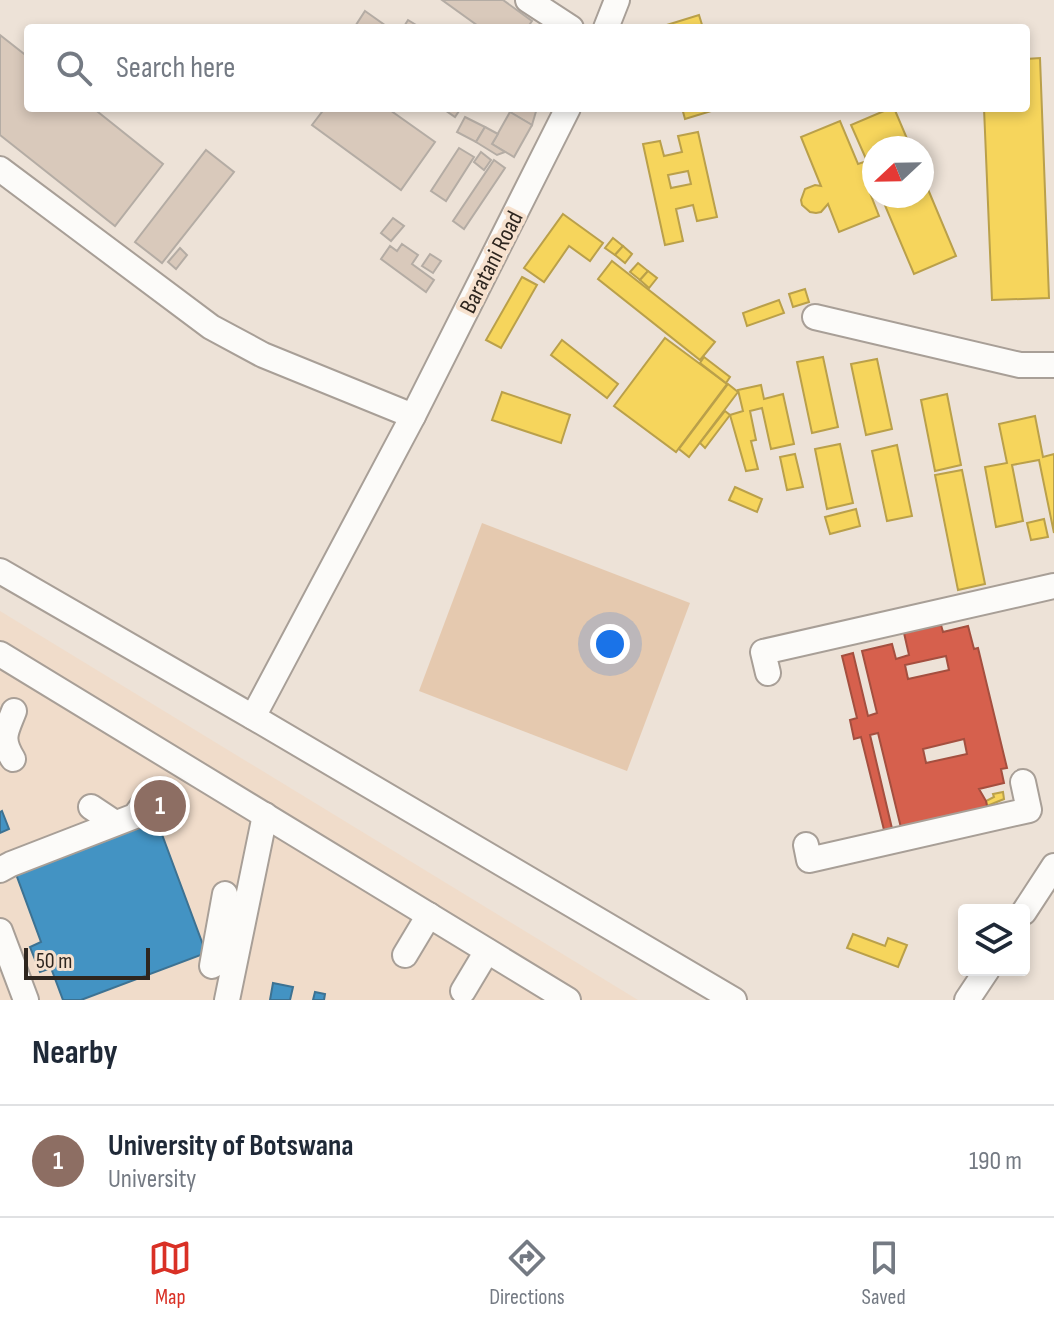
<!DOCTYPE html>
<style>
body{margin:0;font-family:"Sofia Sans Condensed",sans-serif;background:#f2f2f3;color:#1f2937}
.controls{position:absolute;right:24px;bottom:24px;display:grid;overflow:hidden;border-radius:8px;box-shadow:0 4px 12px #0003}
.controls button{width:72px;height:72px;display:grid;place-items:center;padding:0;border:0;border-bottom:2px solid #e0e1e3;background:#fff;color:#1f2937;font:40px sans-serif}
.compass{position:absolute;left:862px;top:136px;width:72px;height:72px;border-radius:50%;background:#fff;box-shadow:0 4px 12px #0003;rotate:248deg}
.scale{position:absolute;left:24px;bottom:20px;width:126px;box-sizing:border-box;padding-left:8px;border:4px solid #2e261f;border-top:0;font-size:22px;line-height:28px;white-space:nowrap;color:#2e261f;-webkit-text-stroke:6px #f6e1ce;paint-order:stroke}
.you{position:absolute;left:610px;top:644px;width:28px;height:28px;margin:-20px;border:6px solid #fff;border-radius:50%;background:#1a73e8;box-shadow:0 0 0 12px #1a73e833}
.badge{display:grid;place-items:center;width:52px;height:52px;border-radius:50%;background:#d93025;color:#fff;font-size:26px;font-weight:700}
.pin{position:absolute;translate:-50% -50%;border:4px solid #fff;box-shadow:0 2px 8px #0006}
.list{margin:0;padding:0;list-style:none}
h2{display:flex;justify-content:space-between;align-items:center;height:104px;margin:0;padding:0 32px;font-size:34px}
h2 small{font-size:26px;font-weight:400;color:#747a83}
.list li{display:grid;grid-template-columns:52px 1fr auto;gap:24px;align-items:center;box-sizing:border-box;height:112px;padding:0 32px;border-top:2px solid #e0e1e3}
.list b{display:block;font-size:30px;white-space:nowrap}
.list p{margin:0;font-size:26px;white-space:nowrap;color:#747a83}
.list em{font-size:26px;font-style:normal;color:#747a83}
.icon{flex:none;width:44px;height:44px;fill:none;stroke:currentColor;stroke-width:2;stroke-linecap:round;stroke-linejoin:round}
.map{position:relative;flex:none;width:1054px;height:1000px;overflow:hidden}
.search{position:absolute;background:#fff;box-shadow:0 4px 12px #0003;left:24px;right:24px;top:24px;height:88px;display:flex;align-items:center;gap:20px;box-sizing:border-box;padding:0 28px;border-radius:8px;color:#747a83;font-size:30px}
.sheet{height:216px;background:#fff}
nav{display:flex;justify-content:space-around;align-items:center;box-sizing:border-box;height:112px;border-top:2px solid #e0e1e3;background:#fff;font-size:22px;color:#747a83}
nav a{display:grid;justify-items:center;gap:4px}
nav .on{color:#d93025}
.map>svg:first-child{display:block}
.built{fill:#f0dcca}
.green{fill:#e5c9af}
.homes{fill:#f6d55c;stroke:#baa04a;stroke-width:2;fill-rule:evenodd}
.shops{fill:#d6604d;stroke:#a44f3f;stroke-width:2;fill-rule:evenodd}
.schools{fill:#4393c3;stroke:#3d7292;stroke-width:2}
.building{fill:#d9c9bb;stroke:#b4aca4;stroke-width:2}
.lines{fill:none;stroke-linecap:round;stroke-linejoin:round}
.minor-casing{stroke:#a89f97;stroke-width:28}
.minor{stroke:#fcfbf9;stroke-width:24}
.labels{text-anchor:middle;stroke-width:8;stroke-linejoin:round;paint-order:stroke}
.street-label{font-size:24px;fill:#2e261f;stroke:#f6e1ce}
</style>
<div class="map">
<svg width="1054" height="1000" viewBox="0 0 1054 1000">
<rect width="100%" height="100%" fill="#ede2d7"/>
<!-- built -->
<path class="built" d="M0 611 638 1000H0Z"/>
<!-- green -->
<path class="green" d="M482 523 690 603 627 771 419 691Z"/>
<!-- homes -->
<g class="homes">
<path d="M699 15 703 28H657Z"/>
<path d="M1040 58 1049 298 992 300 984 108H1026V59Z"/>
<path d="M682 108H721L685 119Z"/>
<path d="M891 108H894L911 148H874V192L870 193 879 216 839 232 828 204 821 212 816 213 810 212 802 205 801 200 805 189 815 185 821 186 801 137 840 121 858 164 867 161 851 125Z"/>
<path d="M698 132 717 217 697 221 693 205 676 209 683 241 665 245 643 144 660 141 664 156 682 152 678 136ZM688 171 691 184 671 188 668 175Z"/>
<path d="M922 175 956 256 914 274 881 196H922Z"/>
<path d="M563 214 603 243 590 261 569 246 544 282 524 268Z"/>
<path d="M613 238 623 246 615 255 605 248Z"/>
<path d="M623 246 632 254 625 263 615 255Z"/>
<path d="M612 261 715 342 700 360 598 279Z"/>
<path d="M638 263 648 271 640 280 630 272Z"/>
<path d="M648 271 657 278 649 288 640 280Z"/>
<path d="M522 277 537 285 501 348 486 340Z"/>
<path d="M805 289 809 302 793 307 789 294Z"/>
<path d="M779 300 784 313 747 326 743 313Z"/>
<path d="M665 338 727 384 676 452 614 406Z"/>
<path d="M562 340 618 384 607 398 551 355Z"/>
<path d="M704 357 730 377 726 383 700 363Z"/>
<path d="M823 357 838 427 812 433 797 362Z"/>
<path d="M877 359 892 429 866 435 851 364Z"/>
<path d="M728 384 738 392 689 457 679 449Z"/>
<path d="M761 385 764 399 783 394 794 444 771 449 762 408 750 411 756 440 751 441 758 469 746 471 730 415 743 411 738 390Z"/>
<path d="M502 392 570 415 561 443 492 420Z"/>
<path d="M947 394 961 465 935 471 921 400Z"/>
<path d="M725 411 730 415 705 448 700 443Z"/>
<path d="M1035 416 1043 457 1054 454V533L1039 460 1012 465 1023 521 996 527 985 467 1007 463 999 424Z"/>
<path d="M840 444 853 503 827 509 815 449Z"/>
<path d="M897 445 912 516 887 521 872 451Z"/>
<path d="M795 454 803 487 787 490 780 457Z"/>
<path d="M962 470 985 584 958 590 935 475Z"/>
<path d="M735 487 762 499 757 512 729 500Z"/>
<path d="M856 509 860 526 830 534 825 517Z"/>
<path d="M1044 519 1048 537 1031 540 1027 523Z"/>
<path d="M1003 792 1004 799 987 806 986 801 994 797 993 794Z"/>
<path d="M853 934 885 946 888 938 907 945 898 967 847 948Z"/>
</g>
<!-- shops -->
<path class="shops" d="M941 625 943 632 968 626 974 649 978 648 1007 768 1001 769 1004 783 979 789 986 801 987 806 984 810 903 836 878 733 870 735 894 837 886 838 861 737 854 739 850 720 857 718 842 656 853 653 868 716 877 713 862 651 892 644 896 659 909 655 904 633ZM946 656 949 670 908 679 905 665ZM964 739 967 754 926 763 923 749Z"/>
<!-- schools -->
<g class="schools">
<path d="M2 811 9 829 0 833V812Z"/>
<path d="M157 821 206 953 81 1000H63L51 968 40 972 30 947 41 942 16 874Z"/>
<path d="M273 983 293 987 290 1000H270Z"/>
<path d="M315 992 325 994 324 1000H313Z"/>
</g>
<!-- building -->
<g class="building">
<path d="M442 0H503L532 21 527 28H481Z"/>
<path d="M365 11 389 28H354Z"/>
<path d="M408 20 421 28H403Z"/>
<path d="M0 35 28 57V108H93L163 164 115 226 0 135Z"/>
<path d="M325 108H387L435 142 401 190 312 125Z"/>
<path d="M442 108H461L455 117Z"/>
<path d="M511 108H537L532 125 510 112Z"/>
<path d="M510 112 532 125 514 157 492 144Z"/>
<path d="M465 117 485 127 476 142 457 132Z"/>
<path d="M485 127 498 134 492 144 505 152 497 155 476 142Z"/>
<path d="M459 148 474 157 446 201 431 191Z"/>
<path d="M206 150 234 172 162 263 135 242Z"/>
<path d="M481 152 491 160 484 170 474 162Z"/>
<path d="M494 160 505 168 464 229 453 221Z"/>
<path d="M393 218 404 226 391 241 381 233Z"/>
<path d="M402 244 418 255 412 264 434 280 426 292 381 259 390 246 397 251Z"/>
<path d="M180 248 187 255 176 269 168 262Z"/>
<path d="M430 254 441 261 433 273 422 266Z"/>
</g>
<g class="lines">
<!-- minor casing -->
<g class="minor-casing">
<g id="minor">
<path d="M528 0 571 28"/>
<path d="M606 28 617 0"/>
<path d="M0 169 211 327 263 355 413 416"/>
<path d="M815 317 1020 365H1054"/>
<path d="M0 571 253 717 734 1000"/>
<path d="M0 654 568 1000"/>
<path d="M768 673 763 652 1054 586"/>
<path d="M253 717 413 416 568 108"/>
<path d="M13 759C0 738 6 732 14 711"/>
<path d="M91 807 115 823"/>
<path d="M806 845 809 860 1029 810 1023 782"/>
<path d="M0 870 11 864 135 816 151 794"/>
<path d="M1024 912 1054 866"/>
<path d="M0 931 26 1000"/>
<path d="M405 955 429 915"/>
<path d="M212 966 225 894"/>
<path d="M463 991 487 951"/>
<path d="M227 1000 265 815"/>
<path d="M967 1000 987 970"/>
</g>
</g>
<!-- minor -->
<use href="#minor" class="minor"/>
</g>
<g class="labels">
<!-- street labels -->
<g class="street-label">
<text transform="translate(491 262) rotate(-63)" y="8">Baratani Road</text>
</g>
</g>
</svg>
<div class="controls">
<button><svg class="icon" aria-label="layers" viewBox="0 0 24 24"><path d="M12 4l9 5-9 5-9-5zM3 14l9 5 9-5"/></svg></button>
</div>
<svg class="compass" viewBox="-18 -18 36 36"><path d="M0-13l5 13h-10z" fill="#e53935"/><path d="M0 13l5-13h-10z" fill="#747a83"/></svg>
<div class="scale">50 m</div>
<div class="you"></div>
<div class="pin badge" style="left:160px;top:806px;background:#8d6e63">1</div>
<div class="search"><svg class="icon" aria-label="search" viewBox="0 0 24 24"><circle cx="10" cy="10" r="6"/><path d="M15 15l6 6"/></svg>Search here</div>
</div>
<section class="sheet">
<h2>Nearby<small></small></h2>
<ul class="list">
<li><span class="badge" style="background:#8d6e63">1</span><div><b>University of Botswana</b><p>University</p></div><em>190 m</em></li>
</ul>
</section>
<nav>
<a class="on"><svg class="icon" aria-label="map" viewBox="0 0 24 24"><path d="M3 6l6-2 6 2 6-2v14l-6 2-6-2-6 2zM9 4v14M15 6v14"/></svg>Map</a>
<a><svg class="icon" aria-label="directions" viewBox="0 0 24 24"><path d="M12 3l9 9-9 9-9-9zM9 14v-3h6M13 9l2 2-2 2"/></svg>Directions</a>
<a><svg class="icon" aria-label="saved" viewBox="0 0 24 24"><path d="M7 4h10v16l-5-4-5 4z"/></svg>Saved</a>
</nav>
